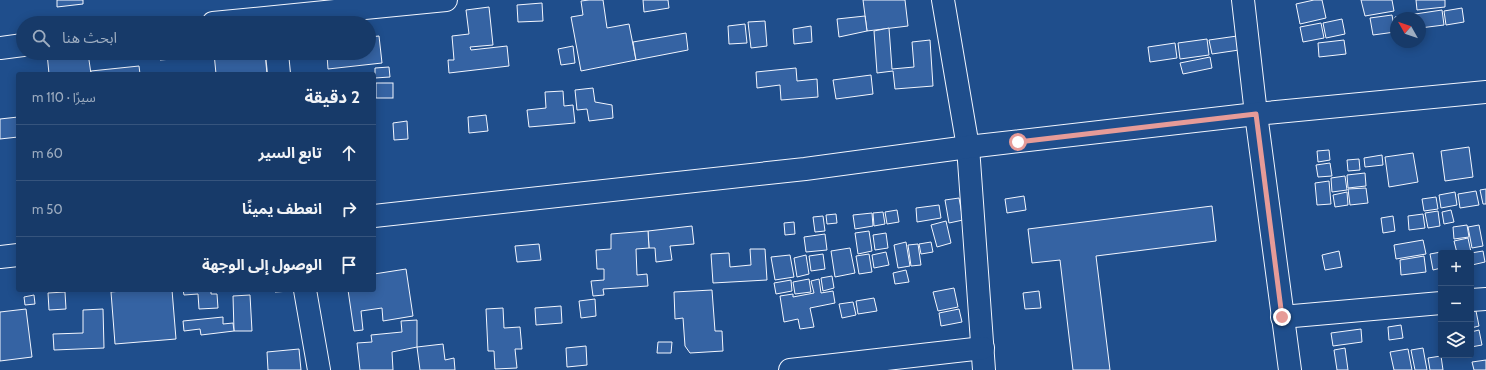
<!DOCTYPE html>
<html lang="ar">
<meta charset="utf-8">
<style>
body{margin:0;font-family:Cabin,"Noto Sans Arabic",sans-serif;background:#244571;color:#f1f3f6;direction:rtl}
.controls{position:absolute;right:12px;bottom:12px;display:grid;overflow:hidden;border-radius:4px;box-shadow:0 2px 10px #0003}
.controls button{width:36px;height:36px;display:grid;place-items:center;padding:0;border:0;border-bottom:1px solid #36547d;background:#173a69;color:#f1f3f6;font:20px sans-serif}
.compass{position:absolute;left:1390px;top:12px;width:36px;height:36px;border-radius:50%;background:#173a69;box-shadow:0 2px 10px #0003;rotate:310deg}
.stop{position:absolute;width:12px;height:12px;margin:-9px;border:3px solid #e69b98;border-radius:50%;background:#fff}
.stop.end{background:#e69b98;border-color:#fff;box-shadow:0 1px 4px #0008}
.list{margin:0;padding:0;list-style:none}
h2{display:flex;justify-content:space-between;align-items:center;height:52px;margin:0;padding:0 16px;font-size:17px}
h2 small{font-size:13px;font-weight:400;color:#9eadc0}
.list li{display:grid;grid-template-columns:26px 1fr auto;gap:12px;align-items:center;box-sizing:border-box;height:56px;padding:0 16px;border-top:1px solid #36547d}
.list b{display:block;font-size:15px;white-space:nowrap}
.list em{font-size:13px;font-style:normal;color:#9eadc0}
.icon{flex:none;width:22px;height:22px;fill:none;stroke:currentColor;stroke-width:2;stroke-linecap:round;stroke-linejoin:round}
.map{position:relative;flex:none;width:1486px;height:370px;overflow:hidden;direction:ltr}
.search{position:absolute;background:#173a69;box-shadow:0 2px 10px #0003;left:16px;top:16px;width:360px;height:44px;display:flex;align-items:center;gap:10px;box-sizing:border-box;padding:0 14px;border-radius:22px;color:#9eadc0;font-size:15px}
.panel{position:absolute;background:#173a69;box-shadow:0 2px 10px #0003;left:16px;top:72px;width:360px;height:220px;border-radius:4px;direction:rtl}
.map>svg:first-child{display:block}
.building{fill:#3563a3;stroke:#f2f6ff}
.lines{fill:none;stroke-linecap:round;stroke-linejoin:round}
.minor-casing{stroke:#f2f6ff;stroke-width:24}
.tertiary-casing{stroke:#f2f6ff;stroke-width:24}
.minor{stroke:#1f4e8c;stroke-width:22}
.tertiary{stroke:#1f4e8c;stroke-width:22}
.route{stroke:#e69b98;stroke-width:5}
</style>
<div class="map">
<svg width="1486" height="370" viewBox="0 0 1486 370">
<rect width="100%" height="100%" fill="#1f4e8c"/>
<!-- building -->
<g class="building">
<path d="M57 0H83V4L57 7Z"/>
<path d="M589 0H603L607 28 629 24 636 60 581 71 571 17 583 15 581 1Z"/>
<path d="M643 0H668L669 8 644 12Z"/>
<path d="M863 0H905L908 26 867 31Z"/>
<path d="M1314 0H1322L1326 18 1300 24 1296 4Z"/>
<path d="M1361 0H1392L1394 11 1365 16Z"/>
<path d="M1416 0H1445V7L1417 10Z"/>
<path d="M542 3 543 21 518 22 517 5Z"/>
<path d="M489 7 493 45 470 47 471 50 507 46 509 66 449 73 448 60H454L452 36 469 34 466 10Z"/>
<path d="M1462 8 1464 22 1446 25 1444 11Z"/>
<path d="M1442 10 1444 25 1420 28V18H1396V24L1395 17Z"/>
<path d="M1392 15 1395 32 1373 35 1370 18Z"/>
<path d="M865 16 867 31 839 37 837 19Z"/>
<path d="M1342 19 1345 34 1326 38 1323 23Z"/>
<path d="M765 21 767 46 751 48 748 22Z"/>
<path d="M1321 23 1324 38 1303 42 1300 27Z"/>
<path d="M745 24 747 43 729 44 728 26Z"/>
<path d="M811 26 812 42 794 44 793 29Z"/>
<path d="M889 28 892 69 914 67 912 42 930 40 933 86 895 89 893 71 877 73 874 31Z"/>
<path d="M686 33 688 50 636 60 633 42Z"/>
<path d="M379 36 382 63 328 69 327 55 315 57V53H369V37Z"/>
<path d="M1237 36 1239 50 1212 54 1209 40Z"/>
<path d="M1207 39 1209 55 1180 59 1178 43Z"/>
<path d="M1344 40 1346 54 1319 57 1318 43Z"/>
<path d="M1175 43 1177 58 1150 62 1148 47Z"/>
<path d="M573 46 575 63 561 65 558 49Z"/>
<path d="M47 53H88L91 74H49Z"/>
<path d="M159 53H184L185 58 160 60Z"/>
<path d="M214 53H265L267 74H216Z"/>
<path d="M1210 57 1212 68 1183 74 1180 63Z"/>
<path d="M139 66 140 74H91V71Z"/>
<path d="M389 67 390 77 375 78V68Z"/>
<path d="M796 68 797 81 817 79 818 97 781 100 780 85 757 88 756 72Z"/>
<path d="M871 75 873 94 836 99 833 80Z"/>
<rect x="376" y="83" width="17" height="15"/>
<path d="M593 88 595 102 612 105 613 118 589 121 587 109 577 110 575 90Z"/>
<path d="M563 91 564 106 573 105 575 123 529 127 527 110 546 108 545 92Z"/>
<path d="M486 115 488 131 469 133 468 117Z"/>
<path d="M18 117V137L0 139V119Z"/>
<path d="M407 121 408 139 394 140 393 123Z"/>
<path d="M1469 147 1473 177 1445 181 1441 151Z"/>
<path d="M1329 150 1330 160 1318 162 1317 151Z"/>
<path d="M1413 153 1418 182 1389 187 1385 157Z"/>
<path d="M1382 155 1383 165 1365 167 1364 158Z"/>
<path d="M1359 159 1360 170 1348 171 1347 160Z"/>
<path d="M1330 163 1332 176 1318 177 1316 165Z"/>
<path d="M1365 173 1366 186 1348 188 1347 175Z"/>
<path d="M1345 176 1347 190 1332 192 1331 178Z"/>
<path d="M1329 181 1331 204 1317 205 1315 183Z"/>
<path d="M1366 188 1368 203 1350 205 1348 189Z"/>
<path d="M1486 189V204H1483L1480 190Z"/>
<path d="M1476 191 1479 205 1460 208 1458 194Z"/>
<path d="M1347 192 1348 205 1335 207 1333 195Z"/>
<path d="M1455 192 1457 205 1441 208 1439 195Z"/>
<path d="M1024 196 1026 210 1007 213 1005 199Z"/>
<path d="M1436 197 1438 209 1424 211 1422 199Z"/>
<path d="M959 198 963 220 949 223 945 200Z"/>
<path d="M939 205 941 218 917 222 916 208Z"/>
<path d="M1212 206 1216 241 1096 256 1110 370H1073L1060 260 1032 263 1028 229Z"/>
<path d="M897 210 899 222 887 224 885 212Z"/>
<path d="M1451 210 1454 222 1444 224 1442 212Z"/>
<path d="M1438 211 1440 226 1428 228 1425 213Z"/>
<path d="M883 212 885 224 874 226 873 213Z"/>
<path d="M872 213 873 226 855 229 853 215Z"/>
<path d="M836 214 837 223 827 224 826 215Z"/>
<path d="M1423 214 1425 228 1409 230 1408 216Z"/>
<path d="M823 216 825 231 815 232 813 217Z"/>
<path d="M1393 216 1395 231 1383 233 1381 218Z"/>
<path d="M946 221 951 243 937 247 931 225Z"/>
<path d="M794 222 795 234 785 235 784 223Z"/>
<path d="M1467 225 1469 237 1454 239 1453 227Z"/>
<path d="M1479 225 1483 246 1472 248 1468 227Z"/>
<path d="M692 226 694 244 670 246 672 260 656 262 655 248H649L648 231Z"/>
<path d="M648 231 649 248 636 249 637 275 647 274 648 286 603 289 604 295 593 296 591 281 604 280V269H597L596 250 611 249V234Z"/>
<path d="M869 231 872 251 858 254 855 233Z"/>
<path d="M886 233 888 248 875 250 873 235Z"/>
<path d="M825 234 827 250 806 252 804 237Z"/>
<path d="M1468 238 1471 252 1457 253 1454 241Z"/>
<path d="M1423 240 1426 254 1396 259 1394 245Z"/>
<path d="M906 242 910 266 898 268 894 245Z"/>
<path d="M931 242 933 252 921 254 919 244Z"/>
<path d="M539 244 541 260 517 262 515 246Z"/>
<path d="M918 244 921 265 911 266 908 245Z"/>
<path d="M850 248 855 273 835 277 831 251Z"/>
<path d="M750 249H765L767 280 713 283 711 254 729 253 730 267 751 265Z"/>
<path d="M1339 251 1342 267 1325 270 1322 255Z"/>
<path d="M1483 251 1485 262 1472 265 1471 253Z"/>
<path d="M886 252 889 265 874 268 872 255Z"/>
<path d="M1441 252V268L1433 270 1430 254Z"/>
<path d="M823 254 825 269 811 271 809 256Z"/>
<path d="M869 254 872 272 859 274 856 256Z"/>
<path d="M790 255 794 277 775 280 771 257Z"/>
<path d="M806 255 809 274 797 277 794 258Z"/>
<path d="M1424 256 1426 272 1401 275 1400 260Z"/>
<path d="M406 269 413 316 383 321 382 308 361 311 363 330 354 331 348 290H374V274Z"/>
<path d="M906 270 909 282 895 284 893 273Z"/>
<path d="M832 276 834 288 823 291 821 278Z"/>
<path d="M809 279 811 292 795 294 793 282Z"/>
<path d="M819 279 821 293 833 291 835 303 810 308 814 327 800 329 798 319 784 322 780 296 793 294V297L814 293 811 281Z"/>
<path d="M791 280 792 291 776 294 774 283Z"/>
<path d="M954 288 958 307 938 311 933 292Z"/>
<path d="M132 290H172L176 339 115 344 111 292Z"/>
<path d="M183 290H211V294H217L218 308 199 309 198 294 184 295Z"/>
<path d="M275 290H291V291L275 292Z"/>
<path d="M712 290 715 331H722L723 351 690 353 685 346 683 318 675 319 674 292Z"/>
<path d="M1039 291 1041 308 1025 309 1023 293Z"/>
<path d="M65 292 66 309 49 310 48 293Z"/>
<path d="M34 295 35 304 25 305 24 297Z"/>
<path d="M250 295 252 331H234L233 296Z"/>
<path d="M874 298 877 311 858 314 856 301Z"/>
<path d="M595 299 596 316 581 318 579 301Z"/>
<path d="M853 302 856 315 842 318 839 304Z"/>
<path d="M561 306 562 323 536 325 535 308Z"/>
<path d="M503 308 504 328 520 327 522 349H515L517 368 495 369 494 351H488L486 309Z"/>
<path d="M26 309 32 357 0 361V312Z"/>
<path d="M103 309 104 348 54 350 53 334 83 333V310Z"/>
<path d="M959 309 962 322 941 326 939 313Z"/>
<path d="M1476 311 1479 326 1471 328V312Z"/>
<path d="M223 317V324L233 323 234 331 201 335 200 329 184 331 183 321Z"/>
<path d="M417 320V347L392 352 393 370H360L357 343 372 342 371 335 402 332 401 321Z"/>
<path d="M1401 325 1403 338 1389 340 1388 327Z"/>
<path d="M1361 329 1362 342 1333 346 1331 333Z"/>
<path d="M1479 330 1482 345 1471 347V332Z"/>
<path d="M658 342H672L671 353H657Z"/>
<path d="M443 344 445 360 454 358 455 370H420L417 347Z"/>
<path d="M586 346 587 365 567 367 566 348Z"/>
<path d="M1345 348 1348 370H1337L1334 350Z"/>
<path d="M1423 348 1427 370H1415L1411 350Z"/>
<path d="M299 349 301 370H268L267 352Z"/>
<path d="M1408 349 1412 370H1394L1390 352Z"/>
<path d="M1441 356 1443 370H1430L1428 358Z"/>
<path d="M1486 360V370H1474L1472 362Z"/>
</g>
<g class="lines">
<!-- minor casing -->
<g class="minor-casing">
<g id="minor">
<path d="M943 0 968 147 984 370"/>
<path d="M1243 0 1256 114 1290 370"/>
<path d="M213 23 446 0"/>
<path d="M0 48 23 45"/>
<path d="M277 53 279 74"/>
<path d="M305 290 319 370"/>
<path d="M1471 300 1486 299"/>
<path d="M1282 317 1441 303"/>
<path d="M790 370 983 348"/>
</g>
</g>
<!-- tertiary casing -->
<g class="tertiary-casing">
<g id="tertiary">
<path d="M374 216 805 169 968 147 1256 114 1486 92"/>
<path d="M0 257 18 255"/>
</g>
</g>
<!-- minor -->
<use href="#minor" class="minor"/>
<!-- tertiary -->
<use href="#tertiary" class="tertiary"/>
</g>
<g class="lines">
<!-- route -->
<path class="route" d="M1018 142 1256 114 1282 317"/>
</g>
</svg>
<div class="controls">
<button>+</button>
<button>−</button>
<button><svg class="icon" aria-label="layers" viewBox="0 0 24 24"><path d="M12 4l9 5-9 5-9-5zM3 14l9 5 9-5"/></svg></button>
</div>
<svg class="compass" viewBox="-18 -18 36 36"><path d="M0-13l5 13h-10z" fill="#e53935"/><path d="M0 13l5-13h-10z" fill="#9eadc0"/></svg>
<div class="stop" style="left:1018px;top:142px"></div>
<div class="stop end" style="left:1282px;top:317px"></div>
<div class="search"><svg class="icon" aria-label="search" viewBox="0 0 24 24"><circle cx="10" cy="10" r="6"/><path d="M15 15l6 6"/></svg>ابحث هنا</div>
<section class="panel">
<h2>2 دقيقة<small>سيرًا · 110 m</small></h2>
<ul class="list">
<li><svg class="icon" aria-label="ahead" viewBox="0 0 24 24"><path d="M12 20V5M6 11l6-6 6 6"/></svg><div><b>تابع السير</b></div><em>60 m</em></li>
<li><svg class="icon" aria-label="right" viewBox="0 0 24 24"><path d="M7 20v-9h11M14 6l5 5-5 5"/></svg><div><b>انعطف يمينًا</b></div><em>50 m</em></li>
<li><svg class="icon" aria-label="arrive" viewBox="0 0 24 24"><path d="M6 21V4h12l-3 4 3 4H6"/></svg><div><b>الوصول إلى الوجهة</b></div></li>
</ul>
</section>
</div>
